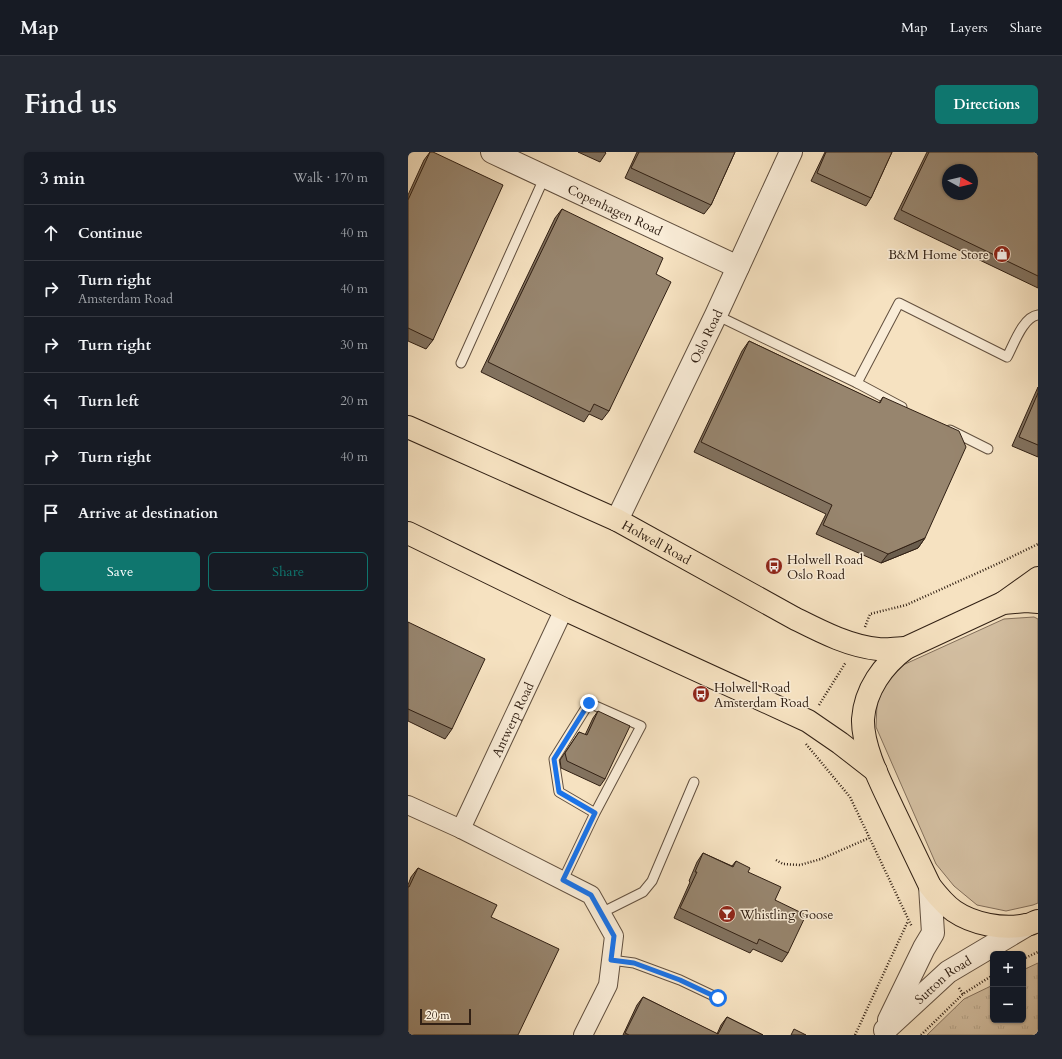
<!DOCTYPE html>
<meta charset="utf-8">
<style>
body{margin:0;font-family:Cardo,serif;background:#242831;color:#f1f3f6}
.controls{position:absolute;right:12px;bottom:12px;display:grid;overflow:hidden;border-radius:6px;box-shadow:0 1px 3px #0004}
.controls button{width:36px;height:36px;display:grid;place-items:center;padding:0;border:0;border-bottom:1px solid #363941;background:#171b24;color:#f1f3f6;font:20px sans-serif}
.compass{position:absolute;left:534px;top:12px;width:36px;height:36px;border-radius:50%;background:#171b24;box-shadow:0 1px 3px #0004;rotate:98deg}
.scale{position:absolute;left:12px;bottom:10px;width:51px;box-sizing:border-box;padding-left:4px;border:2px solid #312014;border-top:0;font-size:11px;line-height:14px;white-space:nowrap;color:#312014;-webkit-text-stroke:3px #f9ecd7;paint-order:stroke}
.stop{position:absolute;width:12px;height:12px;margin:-9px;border:3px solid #1a73e8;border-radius:50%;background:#fff}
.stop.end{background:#1a73e8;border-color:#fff;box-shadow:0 1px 4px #0008}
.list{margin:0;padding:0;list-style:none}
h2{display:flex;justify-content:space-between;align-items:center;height:52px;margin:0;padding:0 16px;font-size:17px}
h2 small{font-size:13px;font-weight:400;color:#9ea1a6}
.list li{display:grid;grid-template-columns:26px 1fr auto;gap:12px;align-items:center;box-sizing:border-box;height:56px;padding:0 16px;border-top:1px solid #363941}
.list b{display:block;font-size:15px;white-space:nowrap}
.list p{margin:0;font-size:13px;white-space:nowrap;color:#9ea1a6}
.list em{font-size:13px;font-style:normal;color:#9ea1a6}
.actions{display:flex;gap:8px;padding:12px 16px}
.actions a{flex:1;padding:9px 0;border:1px solid #0f766e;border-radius:6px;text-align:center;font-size:14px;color:#0f766e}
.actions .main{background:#0f766e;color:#fff}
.icon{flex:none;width:22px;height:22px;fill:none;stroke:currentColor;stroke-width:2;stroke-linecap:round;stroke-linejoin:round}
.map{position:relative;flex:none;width:630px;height:883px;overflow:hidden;border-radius:6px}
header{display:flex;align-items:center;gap:24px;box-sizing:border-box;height:56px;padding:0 20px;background:#171b24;border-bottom:1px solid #363941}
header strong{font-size:19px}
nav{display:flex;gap:22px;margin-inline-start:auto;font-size:14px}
.intro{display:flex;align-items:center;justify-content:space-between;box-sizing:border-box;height:96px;padding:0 24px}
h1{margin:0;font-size:28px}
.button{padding:10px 18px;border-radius:6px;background:#0f766e;color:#fff;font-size:14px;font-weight:700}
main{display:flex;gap:24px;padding:0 24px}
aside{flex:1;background:#171b24;border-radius:6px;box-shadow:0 1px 3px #0004}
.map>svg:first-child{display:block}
.grass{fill:#d5c1a4;stroke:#83705c}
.park{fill:url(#park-tufts);stroke:#83705c}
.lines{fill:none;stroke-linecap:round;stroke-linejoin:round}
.service-casing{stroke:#62503f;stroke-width:11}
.minor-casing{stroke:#62503f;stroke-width:20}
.tertiary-casing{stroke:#62503f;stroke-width:24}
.trunk-casing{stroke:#312014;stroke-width:24}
.path{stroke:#312014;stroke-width:2.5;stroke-dasharray:1 2;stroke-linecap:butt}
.service{stroke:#f9ecd7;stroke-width:9}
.minor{stroke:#f9ecd7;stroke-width:18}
.tertiary{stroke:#f9ecd7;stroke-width:22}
.trunk{stroke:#f6e2c1;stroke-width:22}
.wall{fill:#82725f;stroke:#312014}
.shaded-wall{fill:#6a5d4d;stroke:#312014}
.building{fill:#97856e;stroke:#312014;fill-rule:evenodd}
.route{stroke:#1a73e8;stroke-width:5}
.labels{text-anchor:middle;stroke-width:3;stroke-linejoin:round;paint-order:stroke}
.street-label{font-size:13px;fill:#312014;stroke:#f9ecd7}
.poi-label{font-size:13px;fill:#312014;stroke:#f9ecd7;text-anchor:start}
</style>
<header>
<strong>Map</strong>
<nav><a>Map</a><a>Layers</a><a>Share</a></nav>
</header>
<div class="intro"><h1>Find us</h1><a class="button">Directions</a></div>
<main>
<aside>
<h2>3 min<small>Walk · 170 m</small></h2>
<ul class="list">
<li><svg class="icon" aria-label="ahead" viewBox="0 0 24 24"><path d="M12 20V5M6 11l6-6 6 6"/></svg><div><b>Continue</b></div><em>40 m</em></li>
<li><svg class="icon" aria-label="right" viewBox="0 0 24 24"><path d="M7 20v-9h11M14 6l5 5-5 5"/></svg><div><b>Turn right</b><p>Amsterdam Road</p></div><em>40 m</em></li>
<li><svg class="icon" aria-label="right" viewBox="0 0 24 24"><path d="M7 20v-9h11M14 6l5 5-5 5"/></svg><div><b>Turn right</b></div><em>30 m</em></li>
<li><svg class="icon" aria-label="left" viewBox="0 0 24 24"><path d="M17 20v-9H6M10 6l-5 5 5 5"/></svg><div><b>Turn left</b></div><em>20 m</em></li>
<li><svg class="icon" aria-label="right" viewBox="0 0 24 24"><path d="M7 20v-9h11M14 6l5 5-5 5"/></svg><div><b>Turn right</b></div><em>40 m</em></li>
<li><svg class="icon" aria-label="arrive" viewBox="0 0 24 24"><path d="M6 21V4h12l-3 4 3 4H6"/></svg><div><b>Arrive at destination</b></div></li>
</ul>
<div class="actions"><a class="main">Save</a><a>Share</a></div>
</aside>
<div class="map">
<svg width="630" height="883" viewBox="0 0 630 883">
<defs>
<pattern id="park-tufts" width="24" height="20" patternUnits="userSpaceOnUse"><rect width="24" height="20" fill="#d5c1a4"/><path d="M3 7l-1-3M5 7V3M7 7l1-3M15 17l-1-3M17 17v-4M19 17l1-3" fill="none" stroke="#b7a68c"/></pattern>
</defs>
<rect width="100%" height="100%" fill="#f6e2c1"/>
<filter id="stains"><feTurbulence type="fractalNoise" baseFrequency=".005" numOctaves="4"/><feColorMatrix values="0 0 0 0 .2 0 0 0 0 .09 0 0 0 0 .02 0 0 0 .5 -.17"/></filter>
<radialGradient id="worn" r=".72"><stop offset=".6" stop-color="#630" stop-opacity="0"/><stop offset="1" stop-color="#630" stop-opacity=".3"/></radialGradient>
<!-- grass -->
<path class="grass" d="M626 465 630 467V751L625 753 598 759 569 753 546 734 528 712 468 575 469 552 477 532 495 513 596 467Z"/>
<!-- park -->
<path class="park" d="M630 811V883H519L556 847 585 833V868H615V818Z"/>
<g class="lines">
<!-- service casing -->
<g class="service-casing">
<g id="service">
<path d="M308 163 449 231 491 151 599 205C606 192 615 165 630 163"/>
<path d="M53 211 137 24"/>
<path d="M449 231 494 255"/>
<path d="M542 278 580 297"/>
<path d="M155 728 187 661 151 640 146 607 181 551 233 574 187 661"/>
<path d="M193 761 235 740 244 729 286 630"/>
<path d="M203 808 226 811 272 828 310 846"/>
</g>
</g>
<!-- minor casing -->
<g class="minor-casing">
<g id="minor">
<path d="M0 653 53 677 183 743 206 784 200 833 175 883"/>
<path id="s1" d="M53 677 156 457"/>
</g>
</g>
<!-- tertiary casing -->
<g class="tertiary-casing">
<g id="tertiary">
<path id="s2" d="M84 0 330 115"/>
<path id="s3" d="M209 368 308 163 383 0"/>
<path d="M481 868 516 796 525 781 522 734"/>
<path id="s4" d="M477 878 540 820 619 773"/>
</g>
</g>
<!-- trunk casing -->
<g class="trunk-casing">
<g id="trunk">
<path id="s5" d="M0 275 209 368 386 466C412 479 440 494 470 497 479 498 488 496 498 496"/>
<path d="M0 381 156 457 400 569 432 591 468 619"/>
<path d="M630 450 618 449 595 451 498 496C475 513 457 538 455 567 454 596 474 633 486 659 498 684 510 709 522 734 529 743 536 752 546 759 565 772 595 778 618 773 622 773 626 770 630 769"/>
<path d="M595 451 630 426"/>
</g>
</g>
<!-- path -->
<g class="path">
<path d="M457 475 462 462 498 453 587 413 630 392"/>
<path d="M411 553 438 510"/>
<path d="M398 592 442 645 504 775"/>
<path d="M368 708 375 712 392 713 413 707 461 686"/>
<path d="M615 807 630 800"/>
<path d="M551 836 555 842"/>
<path d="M447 883 500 769"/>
<path d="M513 883 555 842 585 823"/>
</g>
<!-- service -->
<use href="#service" class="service"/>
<!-- minor -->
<use href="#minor" class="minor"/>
<!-- tertiary -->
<use href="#tertiary" class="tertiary"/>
<!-- trunk -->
<use href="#trunk" class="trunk"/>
</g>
<!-- wall -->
<g class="wall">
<path d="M22 0 25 188 18 197 0 189V43L16 8Z"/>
<path d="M170 0H197L198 1 192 10Z"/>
<path d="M229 0H327L303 53 296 62 217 26Z"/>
<path d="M417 0H484L463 46 458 54 403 29Z"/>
<path d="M519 0H630V136L486 67Z"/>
<path d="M154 57 248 122 201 259 194 268 181 262 176 270 73 220 147 66Z"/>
<path d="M341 189 471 251 475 245 517 386 510 396 473 411 408 382 418 362 286 300 334 199Z"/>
<path d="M630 235V305L604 294Z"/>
<path d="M0 470 44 577 37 587 0 569Z"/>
<path d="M190 559 197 627 192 634 153 616 152 608 171 580 177 583 185 566Z"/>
<path d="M295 701 324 714 328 709 340 720 367 748 380 801 374 810 345 797 342 801 266 766 282 730 281 729 289 710Z"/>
<path d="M10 716 83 765 0 883V733L3 725Z"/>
<path d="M235 845 309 882 313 873 319 865 355 883H215L229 853Z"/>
</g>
<!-- shaded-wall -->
<path class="shaded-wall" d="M517 386 510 396 473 411 480 402Z"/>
<!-- building -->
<g class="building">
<path d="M22 0H25L95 33 25 188 0 176V48Z"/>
<path d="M231 0H327L303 53 223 16Z"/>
<path d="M418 0H484L463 46 409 21Z"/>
<path d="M521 0H630V124L493 58ZM540 18H564V42H540Z"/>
<path d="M154 57 255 106 248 122 263 130 201 259 186 252 182 260 80 210Z"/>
<path d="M341 189 472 251 475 245 551 279 558 295 517 386 480 402 415 373 424 353 293 290Z"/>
<path d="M630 241V293L611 285Z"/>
<path d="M0 470 77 507 44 577 0 557Z"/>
<path d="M190 559 222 574 197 627 159 609 157 601 171 580 179 583Z"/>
<path d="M295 701 325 715 328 709 342 716 340 720 373 735 367 748 398 763 380 801 351 787 349 792 272 756 289 720H287Z"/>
<path d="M10 716 89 753 83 765 151 797 110 883H0V735H1Z"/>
<path d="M235 845 310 882 319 865 355 883H221L217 881Z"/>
<path d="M386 877 398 883H383Z"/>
</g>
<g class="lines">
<!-- route -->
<path class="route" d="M181 551 146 607 151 640 187 661 155 728 183 743 206 784 203 808 226 811 272 828 310 846"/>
</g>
<!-- icons -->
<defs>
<g id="shop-disc" transform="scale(0.9)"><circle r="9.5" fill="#8f2418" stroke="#f9ecd7"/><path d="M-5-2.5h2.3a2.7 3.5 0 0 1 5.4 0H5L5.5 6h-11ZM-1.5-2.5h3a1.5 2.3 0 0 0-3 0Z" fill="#fff"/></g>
<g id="bus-disc" transform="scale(0.9)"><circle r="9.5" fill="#8f2418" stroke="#f9ecd7"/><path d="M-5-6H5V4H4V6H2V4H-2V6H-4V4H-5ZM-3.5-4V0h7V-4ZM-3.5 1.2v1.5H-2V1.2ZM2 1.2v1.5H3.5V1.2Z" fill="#fff"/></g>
<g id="bar-disc" transform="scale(0.9)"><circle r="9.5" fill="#8f2418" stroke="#f9ecd7"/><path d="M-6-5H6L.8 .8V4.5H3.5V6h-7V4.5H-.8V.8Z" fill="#fff"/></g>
</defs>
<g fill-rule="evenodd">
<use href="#shop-disc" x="594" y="102"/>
<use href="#bus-disc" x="366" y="414"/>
<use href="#bus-disc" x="293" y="542"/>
<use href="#bar-disc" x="319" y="762"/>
</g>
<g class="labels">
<!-- street labels -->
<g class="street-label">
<text dy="5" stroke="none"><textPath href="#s2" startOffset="136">Copenhagen Road</textPath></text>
<text dy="5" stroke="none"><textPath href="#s3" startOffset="204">Oslo Road</textPath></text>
<text dy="5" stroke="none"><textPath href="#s5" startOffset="274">Holwell Road</textPath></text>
<text dy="5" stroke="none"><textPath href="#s1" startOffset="121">Antwerp Road</textPath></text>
<text dy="5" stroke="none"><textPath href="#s4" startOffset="77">Sutton Road</textPath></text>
</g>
<!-- poi labels -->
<g class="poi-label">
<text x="581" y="107" text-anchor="end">B&amp;M Home Store</text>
<text x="379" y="412">Holwell Road<tspan x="379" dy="15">Oslo Road</tspan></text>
<text x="306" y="540">Holwell Road<tspan x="306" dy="15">Amsterdam Road</tspan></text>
<text x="332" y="767">Whistling Goose</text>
</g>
</g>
<rect width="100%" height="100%" filter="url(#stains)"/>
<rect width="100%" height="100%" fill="url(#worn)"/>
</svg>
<div class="controls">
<button>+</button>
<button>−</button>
</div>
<svg class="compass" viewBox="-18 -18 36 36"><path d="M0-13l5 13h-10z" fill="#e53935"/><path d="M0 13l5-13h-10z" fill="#9ea1a6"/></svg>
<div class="scale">20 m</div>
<div class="stop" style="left:310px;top:846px"></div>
<div class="stop end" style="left:181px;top:551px"></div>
</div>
</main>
